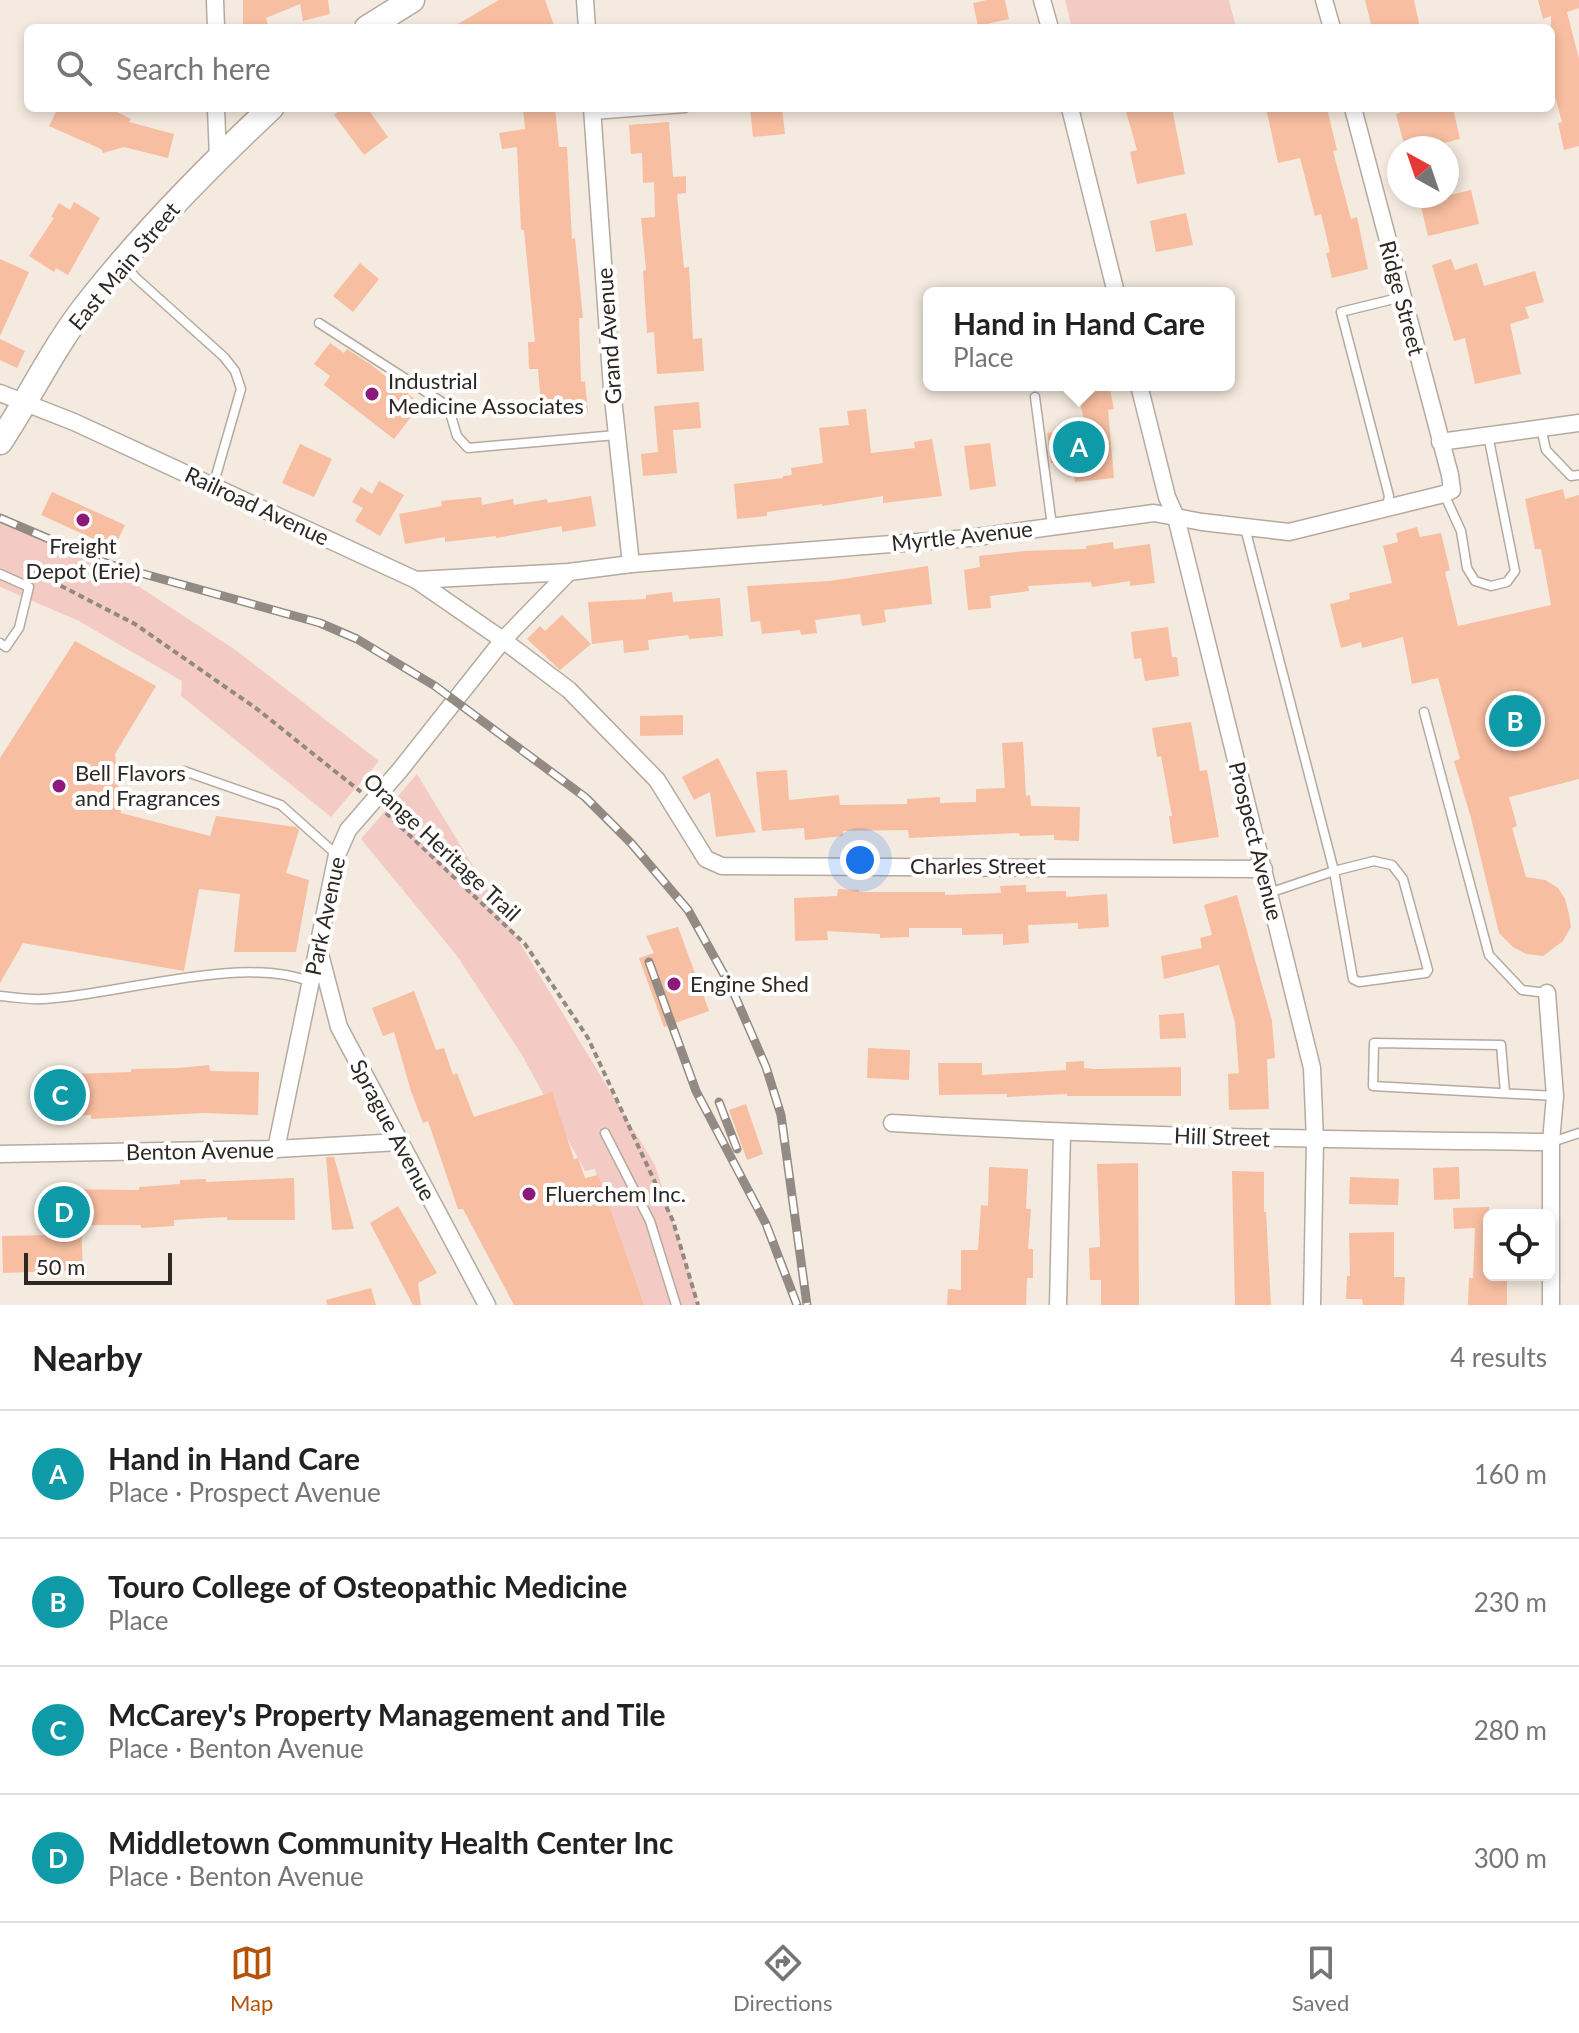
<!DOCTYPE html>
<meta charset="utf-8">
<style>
body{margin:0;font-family:Lato,sans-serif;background:#f2f2f2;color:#222}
.controls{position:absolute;right:24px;bottom:24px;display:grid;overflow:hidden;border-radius:12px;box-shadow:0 4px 12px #0003}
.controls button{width:72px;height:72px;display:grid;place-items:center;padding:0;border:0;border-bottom:2px solid #e0e0e0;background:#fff;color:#222;font:40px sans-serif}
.compass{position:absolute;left:1387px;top:136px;width:72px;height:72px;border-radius:50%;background:#fff;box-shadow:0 4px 12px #0003;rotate:320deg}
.scale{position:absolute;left:24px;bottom:20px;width:148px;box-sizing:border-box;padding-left:8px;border:4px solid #2d2825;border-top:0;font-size:22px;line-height:28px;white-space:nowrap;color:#2d2825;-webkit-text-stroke:6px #fff;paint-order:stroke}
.you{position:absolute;left:860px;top:860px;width:28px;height:28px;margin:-20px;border:6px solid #fff;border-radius:50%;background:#1a73e8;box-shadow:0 0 0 12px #1a73e833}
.badge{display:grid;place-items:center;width:52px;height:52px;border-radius:50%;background:#b45309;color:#fff;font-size:26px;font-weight:700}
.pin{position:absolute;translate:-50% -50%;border:4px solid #fff;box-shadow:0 2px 8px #0006}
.popup{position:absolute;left:923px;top:287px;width:312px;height:104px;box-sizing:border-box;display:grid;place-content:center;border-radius:12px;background:#fff;filter:drop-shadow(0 2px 6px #0005);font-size:26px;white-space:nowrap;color:#767676}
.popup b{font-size:30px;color:#222}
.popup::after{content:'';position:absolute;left:50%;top:100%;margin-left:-16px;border:16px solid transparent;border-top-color:#fff}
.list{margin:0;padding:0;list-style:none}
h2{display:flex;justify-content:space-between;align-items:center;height:104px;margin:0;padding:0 32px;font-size:34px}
h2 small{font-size:26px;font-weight:400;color:#767676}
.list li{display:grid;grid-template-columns:52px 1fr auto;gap:24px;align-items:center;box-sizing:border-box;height:128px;padding:0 32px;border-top:2px solid #e0e0e0}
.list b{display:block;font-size:30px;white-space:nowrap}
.list p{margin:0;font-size:26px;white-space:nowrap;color:#767676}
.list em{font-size:26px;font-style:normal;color:#767676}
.icon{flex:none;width:44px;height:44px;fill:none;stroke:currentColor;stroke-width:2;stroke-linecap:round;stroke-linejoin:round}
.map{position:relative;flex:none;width:1579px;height:1305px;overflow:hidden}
.search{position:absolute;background:#fff;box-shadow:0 4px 12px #0003;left:24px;right:24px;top:24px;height:88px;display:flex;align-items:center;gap:20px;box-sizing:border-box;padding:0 28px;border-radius:12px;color:#767676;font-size:30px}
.sheet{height:616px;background:#fff}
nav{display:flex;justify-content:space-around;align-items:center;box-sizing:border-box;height:112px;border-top:2px solid #e0e0e0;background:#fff;font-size:22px;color:#767676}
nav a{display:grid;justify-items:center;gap:4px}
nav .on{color:#b45309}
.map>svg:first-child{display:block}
.green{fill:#f4cbc4}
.building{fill:#f7bea1}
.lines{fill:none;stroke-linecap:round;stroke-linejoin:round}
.lane-casing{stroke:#b5aaa0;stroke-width:11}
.street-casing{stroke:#b5aaa0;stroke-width:19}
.secondary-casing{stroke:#b5aaa0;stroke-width:27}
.path{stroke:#918982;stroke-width:4;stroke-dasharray:6 4;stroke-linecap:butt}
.lane{stroke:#fff;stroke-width:8}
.street{stroke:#fff;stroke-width:16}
.secondary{stroke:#fff;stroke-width:24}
.rail-casing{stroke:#928a83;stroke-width:9}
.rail{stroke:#fff;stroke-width:6;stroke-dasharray:18;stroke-linecap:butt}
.poi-dot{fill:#8d1a7b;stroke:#fff;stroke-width:3}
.labels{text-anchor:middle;stroke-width:8;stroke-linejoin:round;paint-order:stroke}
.street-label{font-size:22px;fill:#2d2825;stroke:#fff}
.poi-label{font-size:22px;fill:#2d2825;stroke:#fff;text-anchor:start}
</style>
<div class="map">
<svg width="1579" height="1305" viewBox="0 0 1579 1305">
<rect width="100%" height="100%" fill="#f5eadf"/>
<!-- green -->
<g class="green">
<path d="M1065 0H1229L1235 24 1219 28H1072Z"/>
<path d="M0 520 120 574 237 651 379 761 331 817 181 696 182 681 79 621 0 587Z"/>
<path d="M417 774 655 1165 694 1287 698 1305H636L595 1169 585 1171 522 1055 457 956 361 839Z"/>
</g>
<!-- building -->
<g class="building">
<path d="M243 0H328L330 14 303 21 300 4 266 18 269 28H243Z"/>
<path d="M499 0H545L555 28H451Z"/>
<path d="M987 0H1005L1009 19 978 26 973 3Z"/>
<path d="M1365 0H1414L1420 28H1372Z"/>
<path d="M1538 0H1579V8L1567 12 1579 59V146L1564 150 1558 123 1562 122 1551 82V16L1543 19Z"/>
<path d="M58 108H109L131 119 129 122 174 134 168 158 124 147 103 153 101 149 49 126Z"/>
<path d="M343 108H367L388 137 364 155 334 115Z"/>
<path d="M523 108H555L559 147H567L572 239 575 238 583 318H579L581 382 585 381 588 413 542 417 538 369H529L528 342H535L524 230H521L517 147 502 149 499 133 525 129Z"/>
<path d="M750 108H782L785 134 753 137Z"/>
<path d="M1125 108H1172L1185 174 1137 184 1130 152 1137 150Z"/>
<path d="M1266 108H1327L1337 150 1333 151 1351 219 1357 217 1368 269 1332 278 1326 253 1330 252 1321 214 1315 216 1300 158 1278 163Z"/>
<path d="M1398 108H1453L1460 139 1444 143 1445 148H1405L1396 114 1400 113Z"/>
<path d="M669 122 673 177 686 176V193L677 194 684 268 689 267 693 339 702 338 704 371 657 374 654 332 647 333 643 271 646 270 641 218 655 217 654 182 643 183 642 153 631 154 629 125Z"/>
<path d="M1471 190 1479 224 1428 236 1420 202Z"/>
<path d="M74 202 100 218 68 275 56 268 54 272 29 256 54 218 51 217 59 203 70 210Z"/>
<path d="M1186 213 1193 245 1156 252 1150 221Z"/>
<path d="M0 259 29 272 0 336Z"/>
<path d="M1451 259 1455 270 1477 263 1484 286 1535 271 1544 302 1525 307 1529 318 1510 324 1521 374 1475 384 1465 338 1454 341 1432 265Z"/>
<path d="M360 263 379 279 353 312 333 296Z"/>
<path d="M0 339 25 351 17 368 0 360Z"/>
<path d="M330 343 344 353 347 349 370 364 421 404 394 439 324 385 330 376 314 364Z"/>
<path d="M1093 385H1109L1114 409 1108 410 1114 478 1075 482 1073 461 1051 463 1047 433 1086 429 1077 389Z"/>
<path d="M699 402 701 428 673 430 677 473 643 476 641 454 658 452 654 406Z"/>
<path d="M866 409 871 453 915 448 914 442 932 439 942 496 883 503V496L822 506V504L767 512V516L737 519 734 484 783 478V476L792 475 791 468 823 463 819 428 849 425 847 411Z"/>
<path d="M990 443 996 486 970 490 964 446Z"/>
<path d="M300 444 332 459 314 497 282 483Z"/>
<path d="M379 481 404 495 380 536 355 521 363 508 352 502 361 487 372 494Z"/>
<path d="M1563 489 1565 499 1579 495V779L1509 797 1517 826 1512 828 1526 877 1545 880 1558 888 1565 899 1569 914 1571 927 1563 941 1543 956 1526 954 1513 947 1499 933 1471 818 1454 761 1460 759 1438 678 1412 684 1403 637 1362 648 1361 642 1341 648 1330 604 1350 599 1349 593 1392 583 1383 546 1398 542 1396 533 1417 527 1420 537 1441 533 1450 570 1445 572 1458 626 1551 605 1541 549H1535L1525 499Z"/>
<path d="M52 492 125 525 114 548 41 515Z"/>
<path d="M591 496 596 526 562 532V526L496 538V536L445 542V537L405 544 399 514 442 506 441 501 481 497 482 505 513 499 514 505 547 499 548 503Z"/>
<path d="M1113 542 1114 549 1150 544 1155 583 1130 586V581L1092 587 1091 582 1028 586 1029 591 990 596 991 608 968 610 964 570 980 567 979 556 1024 551 1086 549V546Z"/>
<path d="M928 566 932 604 884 610 886 622 862 626 860 614 815 620 817 633 801 635 800 630 762 634 760 621 751 622 747 586 830 581Z"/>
<path d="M672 592 673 602 720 598 723 636 689 639 688 635 648 640 649 650 624 653 623 640 592 644 588 602 646 599V595Z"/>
<path d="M562 615 591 644 560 670 527 639 540 626 545 631Z"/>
<path d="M1168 627 1172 657H1177L1179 676 1145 681 1141 658 1134 659 1131 632Z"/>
<path d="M75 641 156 686 115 754 121 813 210 836 216 816 296 827 299 830 286 873 309 880 296 952H234L240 894 199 889 184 971 23 943 0 983V758Z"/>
<path d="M683 715V735L640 736V716Z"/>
<path d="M1191 722 1200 771 1207 770 1219 837 1173 844 1169 816H1172L1161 756 1157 757 1152 728Z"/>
<path d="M1023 742 1026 796 1030 795 1031 806 1080 807 1079 841 1054 840V835L1020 836 1019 833 909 838 908 830 843 831V836L805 840 804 828 762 831 756 772 787 770 789 800 839 795 840 805 907 804V799L940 797V803L976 802V789L1005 788 1002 743Z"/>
<path d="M718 758 756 832 716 837 710 792 694 800 682 777Z"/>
<path d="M1026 885V892L1066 891V897L1107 894 1109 927 1078 929V923L1028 925 1029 943 1003 945V934L962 935V928H909V937L880 938V934L827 931 828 940 795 941 794 898 837 896 838 889 859 890V892H945V895L1001 893 1000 886Z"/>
<path d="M1237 895 1272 1021 1275 1058 1267 1059 1269 1109 1229 1110 1228 1074 1239 1073 1235 1023 1219 965 1164 979 1161 956 1202 948 1200 938 1212 935 1204 905Z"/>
<path d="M678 927 709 1011 664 1027 639 958 654 953 646 936Z"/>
<path d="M414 991 436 1050 444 1048 453 1075 457 1073 474 1117 552 1092 574 1159 578 1158 585 1178 598 1175 644 1305H514L463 1209H458L428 1121 423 1123 411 1091 394 1032 383 1036 372 1008Z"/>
<path d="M1184 1013 1186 1038 1160 1039 1159 1015Z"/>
<path d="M868 1048 910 1050 909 1080 867 1078Z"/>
<path d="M1084 1061V1068L1096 1069 1181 1067V1096H1067V1094L1007 1097V1094L939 1095 938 1063H982V1075L1066 1070V1062Z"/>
<path d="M209 1065 210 1071 259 1072 258 1115 204 1113 91 1119V1115L47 1116 44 1075 131 1072V1069L179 1068Z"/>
<path d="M746 1104 763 1154 747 1160 729 1110Z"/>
<path d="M326 1157H334L354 1229 332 1230Z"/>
<path d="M1138 1163 1139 1305H1101V1280H1090L1089 1248 1100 1247 1097 1164Z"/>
<path d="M989 1167 1028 1169 1026 1209H1031L1028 1249H1033V1278H1027L1026 1305H947L948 1289 961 1290V1250H978L981 1205 988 1206Z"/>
<path d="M1459 1167 1460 1199 1434 1200 1433 1168Z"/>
<path d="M1232 1171 1264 1172V1212H1266L1271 1305H1235Z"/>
<path d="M1350 1177 1399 1179 1398 1205 1349 1204Z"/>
<path d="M294 1178 295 1220H227V1217L174 1220V1226L141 1228V1225H81L83 1270 3 1273 2 1236 48 1235 46 1189 139 1190V1187L180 1184V1180L206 1179V1182Z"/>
<path d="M398 1206 437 1273 418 1283 421 1305H413L370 1223Z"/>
<path d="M1489 1207V1278H1507V1305H1468L1469 1278H1473L1475 1228 1454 1229 1453 1208Z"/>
<path d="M1394 1232V1277H1405L1404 1305H1363L1362 1299H1346L1347 1276H1350L1349 1233Z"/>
<path d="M371 1288 376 1305H327L326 1300Z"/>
</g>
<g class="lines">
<!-- lane casing -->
<g class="lane-casing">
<g id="lane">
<path d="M593 115 685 108"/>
<path d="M124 263 135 277 224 357 235 371 241 389 213 486"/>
<path d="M319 323 448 406 457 436 468 448 616 435"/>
<path d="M1035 397 1052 526"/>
<path d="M1541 428 1546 450 1571 476 1579 475"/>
<path d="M1444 494 1461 531 1467 568 1475 581 1491 586 1507 582 1515 571 1488 435"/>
<path d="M1387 507 1389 496 1341 312 1402 297"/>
<path d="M1245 528 1334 871 1353 979 1359 982 1426 973 1428 970 1403 879 1392 865 1374 861 1334 871 1269 893"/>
<path d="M0 574 29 587 19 628 6 647 0 643"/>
<path d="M1424 712 1489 955 1522 990 1547 993"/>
<path d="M184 771 281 805 337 855"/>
<path d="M0 996C14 997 29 1000 43 999 119 995 241 954 311 982"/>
<path d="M1505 1093 1501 1045 1374 1043 1373 1086 1555 1096"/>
<path d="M605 1133 650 1221 676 1305"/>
<path d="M1552 1142 1579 1133"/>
</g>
</g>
<!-- street casing -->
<g class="street-casing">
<g id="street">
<path d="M215 0 216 28"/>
<path d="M585 0 587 28"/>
<path d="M1042 0 1050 28"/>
<path d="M1324 0 1332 28"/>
<path d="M216 108 218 158"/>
<path d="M592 108 612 389 631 564"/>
<path d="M1070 108 1116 293"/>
<path d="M1139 385 1167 497 1176 517 1312 1068 1315 1140 1312 1305"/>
<path d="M0 393 74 422 416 580 503 640 569 690 657 780 706 859 722 866 1264 869"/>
<path d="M1440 442 1579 423"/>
<path d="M416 580 569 572 631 564 969 538 1154 513 1202 522 1289 532 1444 494 1452 490 1450 475 1353 108"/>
<path d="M320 954 339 1027 487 1305"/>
<path d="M1547 993 1555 1096 1551 1142V1305"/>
<path d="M892 1123C1112 1136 1331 1140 1551 1142"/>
<path d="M276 1149 337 855 348 830 400 770 503 640 569 572"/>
<path d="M0 1154 276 1149 399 1142"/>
<path d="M1058 1305 1062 1133"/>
</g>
</g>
<!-- secondary casing -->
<g class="secondary-casing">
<g id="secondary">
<path d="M367 28 412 0"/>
<path d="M0 442C30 397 54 346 88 303 143 233 206 169 271 108"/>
</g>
</g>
<!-- path -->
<g class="path">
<path d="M34 572 135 624 257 709 361 792"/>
<path d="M386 813 525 944 588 1038 673 1221 698 1305"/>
</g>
<!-- lane -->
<use href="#lane" class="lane"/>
<!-- street -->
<use href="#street" class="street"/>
<!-- secondary -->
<use href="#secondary" class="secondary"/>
<!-- rail casing -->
<g class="rail-casing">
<g id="rail">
<path d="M0 518 108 564 320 623 357 639 435 686 585 797 631 843 688 910 731 987 766 1067 781 1115 807 1305"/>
<path d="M649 962 696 1091 766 1224 797 1305"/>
<path d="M719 1102 737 1149"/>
</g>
</g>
<!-- rail -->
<use href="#rail" class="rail"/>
</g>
<!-- markers -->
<g class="poi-dot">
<circle cx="372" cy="394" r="8"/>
<circle cx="83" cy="520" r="8"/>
<circle cx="59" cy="786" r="8"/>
<circle cx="674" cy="984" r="8"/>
<circle cx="529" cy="1194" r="8"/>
</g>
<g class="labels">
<!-- street labels -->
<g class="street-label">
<text transform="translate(124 266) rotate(-50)" y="8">East Main Street</text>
<text transform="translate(1402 298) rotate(75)" y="8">Ridge Street</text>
<text transform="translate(609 336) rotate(-94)" y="8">Grand Avenue</text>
<text transform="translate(257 506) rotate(25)" y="8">Railroad Avenue</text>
<text transform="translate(962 536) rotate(-6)" y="8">Myrtle Avenue</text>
<text transform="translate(1256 841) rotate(76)" y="8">Prospect Avenue</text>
<text transform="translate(442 847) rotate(43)" y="8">Orange Heritage Trail</text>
<text x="978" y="874">Charles Street</text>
<text transform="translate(325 916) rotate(-78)" y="8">Park Avenue</text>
<text transform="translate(393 1130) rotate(62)" y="8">Sprague Avenue</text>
<text transform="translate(1222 1137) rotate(2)" y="8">Hill Street</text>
<text transform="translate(200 1151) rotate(-1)" y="8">Benton Avenue</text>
</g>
<!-- poi labels -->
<g class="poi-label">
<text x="388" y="389">Industrial<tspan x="388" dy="25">Medicine Associates</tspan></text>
<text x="83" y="554" text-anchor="middle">Freight<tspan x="83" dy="25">Depot (Erie)</tspan></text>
<text x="75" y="781">Bell Flavors<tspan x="75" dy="25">and Fragrances</tspan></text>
<text x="690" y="992">Engine Shed</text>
<text x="545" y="1202">Fluerchem Inc.</text>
</g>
</g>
</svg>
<div class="controls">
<button><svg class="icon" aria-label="locate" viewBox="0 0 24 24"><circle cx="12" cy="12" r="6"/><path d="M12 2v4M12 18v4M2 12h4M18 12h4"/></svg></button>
</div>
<svg class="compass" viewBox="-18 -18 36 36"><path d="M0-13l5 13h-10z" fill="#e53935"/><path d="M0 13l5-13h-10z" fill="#767676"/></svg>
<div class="scale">50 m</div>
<div class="you"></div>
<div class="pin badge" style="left:1079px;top:447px;background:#0f9aa8">A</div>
<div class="popup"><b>Hand in Hand Care</b>Place</div>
<div class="pin badge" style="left:1515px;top:721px;background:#0f9aa8">B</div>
<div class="pin badge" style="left:60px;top:1095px;background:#0f9aa8">C</div>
<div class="pin badge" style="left:64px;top:1212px;background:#0f9aa8">D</div>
<div class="search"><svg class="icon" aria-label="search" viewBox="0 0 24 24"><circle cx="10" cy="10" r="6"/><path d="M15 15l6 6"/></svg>Search here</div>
</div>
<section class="sheet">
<h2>Nearby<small>4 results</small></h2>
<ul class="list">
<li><span class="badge" style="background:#0f9aa8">A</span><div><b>Hand in Hand Care</b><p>Place · Prospect Avenue</p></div><em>160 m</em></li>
<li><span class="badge" style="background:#0f9aa8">B</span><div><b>Touro College of Osteopathic Medicine</b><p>Place</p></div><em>230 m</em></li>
<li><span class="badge" style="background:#0f9aa8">C</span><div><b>McCarey's Property Management and Tile</b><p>Place · Benton Avenue</p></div><em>280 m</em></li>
<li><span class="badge" style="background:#0f9aa8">D</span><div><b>Middletown Community Health Center Inc</b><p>Place · Benton Avenue</p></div><em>300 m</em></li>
</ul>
</section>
<nav>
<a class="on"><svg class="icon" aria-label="map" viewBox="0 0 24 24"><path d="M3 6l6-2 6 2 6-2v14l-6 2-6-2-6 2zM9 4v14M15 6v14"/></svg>Map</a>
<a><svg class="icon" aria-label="directions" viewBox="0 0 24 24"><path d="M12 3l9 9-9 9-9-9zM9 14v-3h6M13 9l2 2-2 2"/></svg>Directions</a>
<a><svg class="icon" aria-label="saved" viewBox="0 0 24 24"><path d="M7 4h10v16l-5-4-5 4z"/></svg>Saved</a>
</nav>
